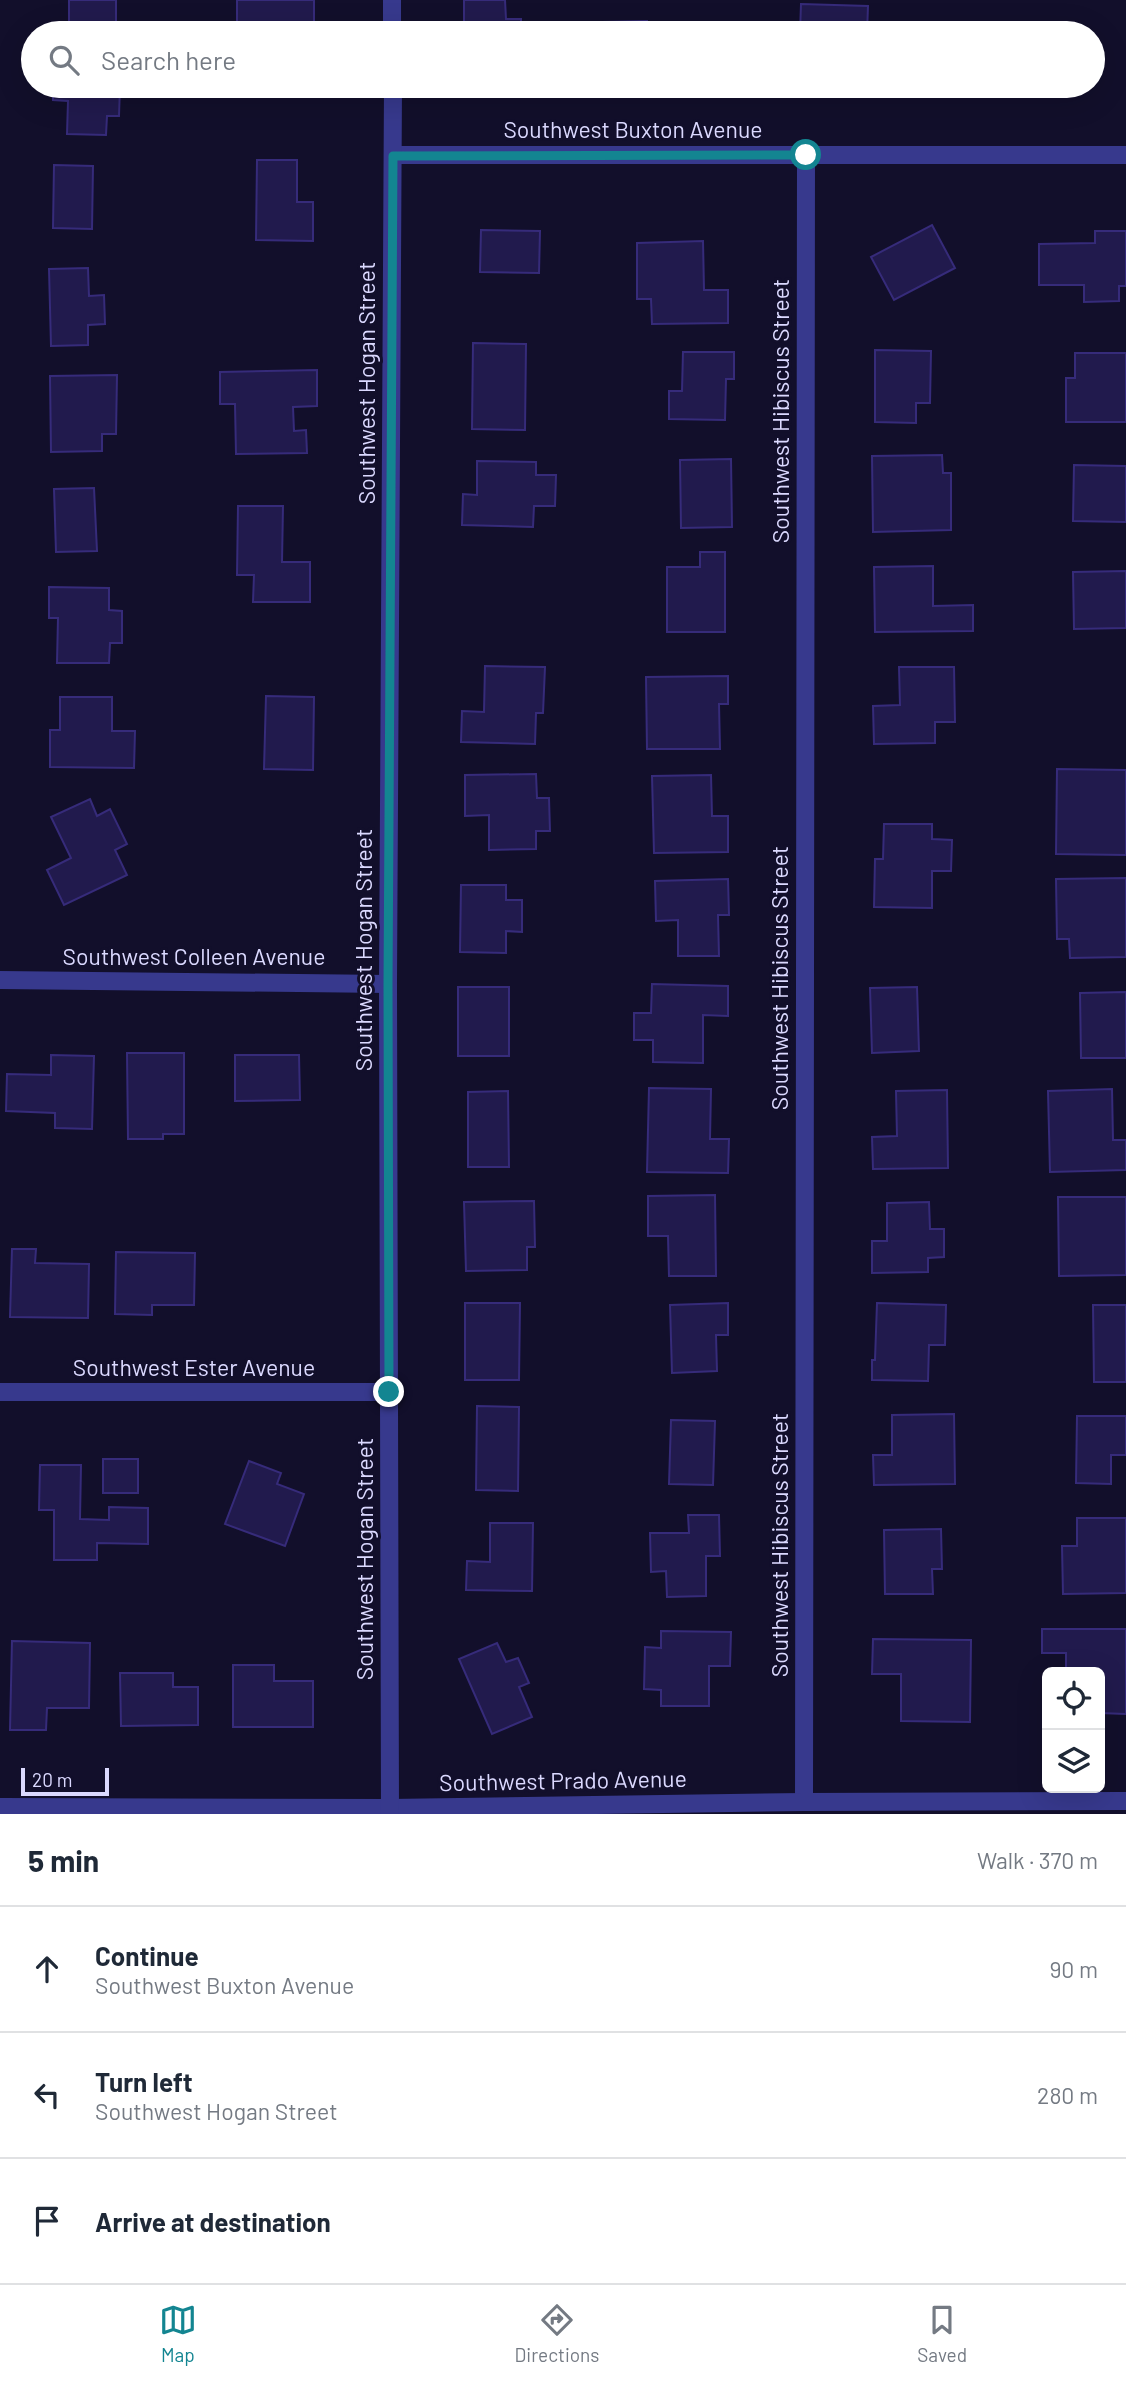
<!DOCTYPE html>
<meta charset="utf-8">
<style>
body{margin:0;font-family:Barlow,sans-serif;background:#f2f2f3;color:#1f2937}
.controls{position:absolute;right:21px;bottom:21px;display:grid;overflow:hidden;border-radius:10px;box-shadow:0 7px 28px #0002}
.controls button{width:63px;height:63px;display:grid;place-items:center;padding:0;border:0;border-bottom:2px solid #e0e1e3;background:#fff;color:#1f2937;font:35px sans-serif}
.scale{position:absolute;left:21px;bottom:18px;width:88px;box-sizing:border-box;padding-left:7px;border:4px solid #dbd9ff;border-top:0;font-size:19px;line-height:24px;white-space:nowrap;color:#dbd9ff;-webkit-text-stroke:5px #120f2b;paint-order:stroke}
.stop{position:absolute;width:21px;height:21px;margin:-16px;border:5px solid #138591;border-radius:50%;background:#fff}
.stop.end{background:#138591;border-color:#fff;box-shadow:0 2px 7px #0008}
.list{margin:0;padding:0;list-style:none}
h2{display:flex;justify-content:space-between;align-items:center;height:91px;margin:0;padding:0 28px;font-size:30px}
h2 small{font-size:23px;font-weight:400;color:#747a83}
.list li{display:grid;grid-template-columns:46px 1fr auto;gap:21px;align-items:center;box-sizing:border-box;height:126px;padding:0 28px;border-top:2px solid #e0e1e3}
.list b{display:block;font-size:26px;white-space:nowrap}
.list p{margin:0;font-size:23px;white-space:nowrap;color:#747a83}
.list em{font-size:23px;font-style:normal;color:#747a83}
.icon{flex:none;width:38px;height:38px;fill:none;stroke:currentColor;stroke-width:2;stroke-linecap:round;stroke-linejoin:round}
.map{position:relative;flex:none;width:1126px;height:1814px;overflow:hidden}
.search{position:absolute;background:#fff;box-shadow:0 7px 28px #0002;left:21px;right:21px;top:21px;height:77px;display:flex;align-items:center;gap:18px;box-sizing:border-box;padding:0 24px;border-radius:38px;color:#747a83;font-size:26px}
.sheet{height:469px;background:#fff}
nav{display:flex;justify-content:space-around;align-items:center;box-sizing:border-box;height:98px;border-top:2px solid #e0e1e3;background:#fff;font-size:19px;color:#747a83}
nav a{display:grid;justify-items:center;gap:4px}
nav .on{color:#138591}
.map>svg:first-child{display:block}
.building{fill:#211a4d;stroke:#362b7a;stroke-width:2}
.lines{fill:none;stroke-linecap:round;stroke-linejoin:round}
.minor{stroke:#37398d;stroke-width:18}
.route{stroke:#138591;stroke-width:9}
.labels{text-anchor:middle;stroke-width:6;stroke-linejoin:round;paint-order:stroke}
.street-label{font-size:23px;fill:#dbd9ff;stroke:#120f2b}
</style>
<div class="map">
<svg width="1126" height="1814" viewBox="0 0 1126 1814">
<rect width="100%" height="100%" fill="#120f2b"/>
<!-- building -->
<g class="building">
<path d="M69 0H116V24L69 23Z"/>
<rect x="237" y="0" width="77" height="27"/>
<path d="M464 0H505L506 19H521V33H464Z"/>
<path d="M801 4 868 6 867 33H800Z"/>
<path d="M647 21 648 33H604L603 22Z"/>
<rect x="715" y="23" width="26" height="10"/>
<path d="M979 29H1004L1005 33H979Z"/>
<path d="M53 86H120L119 116H107L106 135 67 134 68 101 53 100Z"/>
<path d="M257 160H297V202H313V241L256 240Z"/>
<path d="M54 165 93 166 92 229 53 228Z"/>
<path d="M932 225 955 268 894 300 871 257Z"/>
<path d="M481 230 540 231 539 273 480 272Z"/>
<path d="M1095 231H1126V286H1119V301L1084 302V285H1039V244L1095 243Z"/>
<path d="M703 241 704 290H728V323L652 324 651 299H637V243Z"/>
<path d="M88 268 89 296 104 295 105 324 88 325V345L51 346 49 269Z"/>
<path d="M473 343 526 344 525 430 472 429Z"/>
<path d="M875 350 931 351 930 403H916V423L875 422Z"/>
<path d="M683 352H734V379H726L725 420 669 419V391H682Z"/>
<path d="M1075 353H1126V422H1066V378H1075Z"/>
<path d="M317 370V406L293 407 294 431 306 430 307 453 236 454 235 404H220V372Z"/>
<path d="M117 375 116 434H102V451L51 452 50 376Z"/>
<path d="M942 455 943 473H951V530L873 532 872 456Z"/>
<path d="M731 459 732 527 681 528 680 460Z"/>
<path d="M477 461 536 462V475H556L555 506H534L533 527 462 525 463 494 477 495Z"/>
<path d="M1074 465 1126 466V522L1073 521Z"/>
<path d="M94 488 97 551 56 552 54 489Z"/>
<path d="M238 506H283L282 562H310V602H253L254 575H237Z"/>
<path d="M700 552H725V632H667V567H700Z"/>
<path d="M933 566V606L973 605V631L875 632 874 567Z"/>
<path d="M1126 571V628L1074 629 1073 572Z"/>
<path d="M49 587 109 588V610L122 611V643H110L109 663H57L58 618H49Z"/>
<path d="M485 666 545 667 543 713H536L535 744 461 742 462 711 484 712Z"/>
<path d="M899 667H954L955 722H935V743L874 744 873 706 900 705Z"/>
<path d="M728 676V704H719L720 749H647L646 677Z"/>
<path d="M266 696 314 697 313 770 264 769Z"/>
<path d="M60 697H112V731H135L134 768 50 767V730H60Z"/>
<path d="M1057 769 1126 770V855L1056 854Z"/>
<path d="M536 774 537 798H549L550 831H536V849L489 850V815L465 816V775Z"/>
<path d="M711 775 712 816H728V852L654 853 652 776Z"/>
<path d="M90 799 97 816 110 809 127 844 115 850 127 875 64 905 47 870 71 858 51 817Z"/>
<path d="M884 824H932V839L952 840 951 871H932V908L874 907 875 859H883Z"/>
<path d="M1126 878V957L1070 958 1069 939H1057L1056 879Z"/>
<path d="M728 879 729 915H718L719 956H678V920L656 921 655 881Z"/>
<path d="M461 885H506V900H522V932L506 931V953L460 952Z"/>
<path d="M652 984 728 986V1016L703 1015V1063L653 1062V1040H634V1013H651Z"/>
<rect x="458" y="987" width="51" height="69"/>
<path d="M917 987 919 1051 872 1053 870 988Z"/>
<path d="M1126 992V1058H1081L1080 993Z"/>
<path d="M127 1053H184V1134H163V1139H128Z"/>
<path d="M51 1055 94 1056 92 1129 55 1128V1113L6 1111 7 1074 51 1075Z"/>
<path d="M235 1055H299L300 1100 235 1101Z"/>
<path d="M649 1088 711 1089 710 1139H729L728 1173 647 1172Z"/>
<path d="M1112 1089 1113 1140H1126V1170L1050 1172 1048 1091Z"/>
<path d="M947 1090 948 1168 873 1169 872 1137 897 1136 896 1091Z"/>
<path d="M508 1091 509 1167H468V1092Z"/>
<path d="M715 1195 716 1276H669L668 1236H648V1196Z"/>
<path d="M1058 1197H1126V1275L1059 1276Z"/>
<path d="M534 1201 535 1247H527V1270L466 1271 464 1202Z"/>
<path d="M929 1202 930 1229H944V1257L928 1258V1272L872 1273V1241H887V1203Z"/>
<path d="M12 1249H36L35 1263 89 1264 88 1318 10 1317Z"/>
<path d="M116 1252 195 1253 194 1305H152V1315L115 1314Z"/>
<path d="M465 1303H520L519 1380H465Z"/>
<path d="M728 1303V1335H716L717 1371 672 1373 670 1305Z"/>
<path d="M877 1303 946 1305 945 1345H929L928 1381 872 1380V1360H875Z"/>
<path d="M1093 1305H1126V1382H1094Z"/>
<path d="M477 1406 519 1407 518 1491 476 1490Z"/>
<path d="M954 1414 955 1484 874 1485 873 1455H892V1415Z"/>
<path d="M1077 1416H1126V1455H1111V1484L1076 1483Z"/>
<path d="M671 1420 715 1421 713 1485 669 1484Z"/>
<rect x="103" y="1459" width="35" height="34"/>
<path d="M249 1461 281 1473 277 1484 304 1494 285 1546 225 1524Z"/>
<path d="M40 1465H81L80 1519 109 1520V1507L148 1508V1544L97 1543V1560H54V1510H39Z"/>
<path d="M688 1515H719L720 1556H706V1596L667 1597 666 1571 651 1572 650 1533H689Z"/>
<path d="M1077 1518H1126V1593L1063 1594 1062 1546H1077Z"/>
<path d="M490 1523H533L532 1591 466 1590 467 1561 490 1562Z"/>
<path d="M941 1529 942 1569H932L933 1594H885L884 1530Z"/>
<path d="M1042 1629H1126V1714L1100 1713V1672H1066V1653H1042Z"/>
<path d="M661 1631 731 1632 730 1666H709V1706H661V1690L644 1689 645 1647 661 1648Z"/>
<path d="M873 1639 971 1640 970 1722 901 1721V1674H872Z"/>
<path d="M12 1641 90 1643 89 1708H47L46 1730H10Z"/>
<path d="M497 1643 506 1662 518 1658 529 1683 519 1687 532 1717 492 1734 459 1659Z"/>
<path d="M233 1665H274V1681H313V1727H233Z"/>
<path d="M120 1673H173V1687H198V1725L121 1726Z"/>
</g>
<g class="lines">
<!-- minor -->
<g class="minor">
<path d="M392 0V33"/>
<path d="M393 155H1126"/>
<path d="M0 980 388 984"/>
<path d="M0 1392H389"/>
<path d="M804 1802 806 155"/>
<path d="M0 1807 390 1808 804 1802 1126 1801"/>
<path d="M390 1814 388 984 393 86"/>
</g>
</g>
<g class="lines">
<!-- route -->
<path class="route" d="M389 1392 388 984 393 156 806 155"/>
</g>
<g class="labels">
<!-- street labels -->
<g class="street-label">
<text x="633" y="138">Southwest Buxton Avenue</text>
<text transform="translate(367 383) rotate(-90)" y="8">Southwest Hogan Street</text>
<text transform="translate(781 411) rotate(-90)" y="8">Southwest Hibiscus Street</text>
<text transform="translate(364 950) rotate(-90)" y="8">Southwest Hogan Street</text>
<text x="194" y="965">Southwest Colleen Avenue</text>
<text transform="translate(780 978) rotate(-90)" y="8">Southwest Hibiscus Street</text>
<text x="194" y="1376">Southwest Ester Avenue</text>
<text transform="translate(780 1545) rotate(-90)" y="8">Southwest Hibiscus Street</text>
<text transform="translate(365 1559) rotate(-90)" y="8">Southwest Hogan Street</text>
<text transform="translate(563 1781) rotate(-1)" y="8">Southwest Prado Avenue</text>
</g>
</g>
</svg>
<div class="controls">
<button><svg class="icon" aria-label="locate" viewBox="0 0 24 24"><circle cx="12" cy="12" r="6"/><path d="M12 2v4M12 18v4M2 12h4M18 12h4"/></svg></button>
<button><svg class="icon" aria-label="layers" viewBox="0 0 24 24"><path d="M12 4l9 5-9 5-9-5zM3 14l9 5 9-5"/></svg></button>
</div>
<div class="scale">20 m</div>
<div class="stop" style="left:806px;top:155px"></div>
<div class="stop end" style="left:389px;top:1392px"></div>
<div class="search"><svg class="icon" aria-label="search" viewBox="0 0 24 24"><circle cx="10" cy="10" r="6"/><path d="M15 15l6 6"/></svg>Search here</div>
</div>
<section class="sheet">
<h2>5 min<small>Walk · 370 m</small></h2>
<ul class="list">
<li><svg class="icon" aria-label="ahead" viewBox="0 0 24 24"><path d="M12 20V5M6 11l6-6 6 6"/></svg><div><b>Continue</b><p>Southwest Buxton Avenue</p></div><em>90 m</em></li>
<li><svg class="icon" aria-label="left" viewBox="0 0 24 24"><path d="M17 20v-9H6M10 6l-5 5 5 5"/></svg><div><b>Turn left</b><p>Southwest Hogan Street</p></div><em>280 m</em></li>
<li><svg class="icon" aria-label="arrive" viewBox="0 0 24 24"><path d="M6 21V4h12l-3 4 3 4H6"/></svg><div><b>Arrive at destination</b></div></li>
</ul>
</section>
<nav>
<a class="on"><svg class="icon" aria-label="map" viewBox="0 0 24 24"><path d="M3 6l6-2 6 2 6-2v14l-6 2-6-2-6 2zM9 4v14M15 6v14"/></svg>Map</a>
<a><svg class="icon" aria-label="directions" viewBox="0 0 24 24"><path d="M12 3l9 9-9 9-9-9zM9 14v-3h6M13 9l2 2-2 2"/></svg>Directions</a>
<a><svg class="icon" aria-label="saved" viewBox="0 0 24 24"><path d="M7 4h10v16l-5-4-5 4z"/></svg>Saved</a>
</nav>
